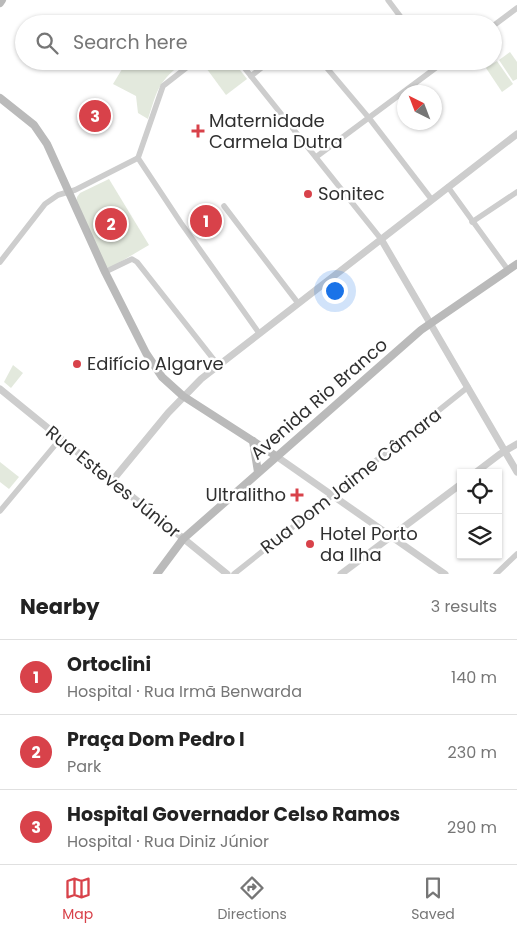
<!DOCTYPE html>
<meta charset="utf-8">
<style>
body{margin:0;font-family:Poppins,sans-serif;background:#f2f2f2;color:#222}
.controls{position:absolute;right:15px;bottom:15px;display:grid;overflow:hidden;border-radius:0px;box-shadow:0 1px 4px #0004}
.controls button{width:45px;height:45px;display:grid;place-items:center;padding:0;border:0;border-bottom:1px solid #e0e0e0;background:#fff;color:#222;font:25px sans-serif}
.compass{position:absolute;left:397px;top:85px;width:45px;height:45px;border-radius:50%;background:#fff;box-shadow:0 1px 4px #0004;rotate:318deg}
.you{position:absolute;left:334px;top:290px;width:18px;height:18px;margin:-12px;border:4px solid #fff;border-radius:50%;background:#1a73e8;box-shadow:0 0 0 8px #1a73e833}
.badge{display:grid;place-items:center;width:32px;height:32px;border-radius:50%;background:#d8424a;color:#fff;font-size:16px;font-weight:700}
.pin{position:absolute;translate:-50% -50%;border:2px solid #fff;box-shadow:0 1px 5px #0006}
.list{margin:0;padding:0;list-style:none}
h2{display:flex;justify-content:space-between;align-items:center;height:65px;margin:0;padding:0 20px;font-size:21px}
h2 small{font-size:16px;font-weight:400;color:#767676}
.list li{display:grid;grid-template-columns:32px 1fr auto;gap:15px;align-items:center;box-sizing:border-box;height:75px;padding:0 20px;border-top:1px solid #e0e0e0}
.list b{display:block;font-size:19px;white-space:nowrap}
.list p{margin:0;font-size:16px;white-space:nowrap;color:#767676}
.list em{font-size:16px;font-style:normal;color:#767676}
.icon{flex:none;width:28px;height:28px;fill:none;stroke:currentColor;stroke-width:2;stroke-linecap:round;stroke-linejoin:round}
.map{position:relative;flex:none;width:517px;height:574px;overflow:hidden}
.search{position:absolute;background:#fff;box-shadow:0 1px 4px #0004;left:15px;right:15px;top:15px;height:55px;display:flex;align-items:center;gap:12px;box-sizing:border-box;padding:0 18px;border-radius:28px;color:#767676;font-size:19px}
.sheet{height:290px;background:#fff}
nav{display:flex;justify-content:space-around;align-items:center;box-sizing:border-box;height:70px;border-top:1px solid #e0e0e0;background:#fff;font-size:14px;color:#767676}
nav a{display:grid;justify-items:center;gap:2px}
nav .on{color:#d8424a}
.map>svg:first-child{display:block}
.green{fill:#e3e9dd}
.lines{fill:none;stroke-linecap:round;stroke-linejoin:round}
.minor{stroke:#cdcdcd;stroke-width:5.5}
.tertiary{stroke:#cdcdcd;stroke-width:7}
.secondary{stroke:#bababa;stroke-width:8}
.poi-dot{fill:#d8424a;stroke:#fff;stroke-width:2}
.labels{text-anchor:middle;stroke-width:5;stroke-linejoin:round;paint-order:stroke}
.poi-label{font-size:18px;fill:#303030;stroke:#fff;text-anchor:start}
.street-label{font-size:18px;fill:#303030;stroke:#fff}
</style>
<div class="map">
<svg width="517" height="574" viewBox="0 0 517 574">
<rect width="100%" height="100%" fill="#fff"/>
<!-- green -->
<g class="green">
<path d="M510 52 517 62V79L513 81 499 60Z"/>
<path d="M127 61H185C158 82 158 88 148 119L138 113 136 96 113 84Z"/>
<path d="M201 61H233L247 79 226 95Z"/>
<path d="M497 61 513 84 502 92 486 68Z"/>
<path d="M109 179 149 245 110 268 105 267 76 202 77 197 80 193Z"/>
<path d="M13 365 23 373 11 388 4 382Z"/>
<path d="M0 462 19 477 9 489 0 482Z"/>
</g>
<g class="lines">
<!-- minor -->
<g class="minor">
<path d="M388 0 406 24"/>
<path d="M493 26 517 8"/>
<path d="M239 61 381 239"/>
<path d="M321 61 369 118 432 200"/>
<path d="M251 76 270 61"/>
<path d="M316 157 445 61"/>
<path d="M138 158 181 223 259 333"/>
<path d="M138 158 163 86 195 61"/>
<path d="M448 187 508 270"/>
<path d="M224 206 298 303"/>
<path d="M472 222 517 192"/>
<path d="M0 262 45 204 58 195 75 190 138 158"/>
<path d="M105 272 132 259 137 262 218 365"/>
<path d="M0 511 61 438"/>
<path d="M234 574 468 387"/>
<path d="M496 574 517 554"/>
</g>
<!-- tertiary -->
<g class="tertiary">
<path d="M381 239 517 472"/>
<path d="M0 389 227 574"/>
<path d="M276 456 445 574"/>
<path d="M475 473 500 454 517 444"/>
<path d="M112 481 168 413 201 379 517 134"/>
<path d="M341 574 461 484"/>
</g>
<!-- secondary -->
<g class="secondary">
<path d="M0 3 2 0"/>
<path d="M0 98 34 125 47 144 105 272 146 353 162 377 183 396 276 456"/>
<path d="M253 441 258 472"/>
<path d="M157 574 183 539 421 330 517 264"/>
</g>
</g>
<!-- markers -->
<g class="poi-dot">
<path d="M195.5 123.5h5v5h5v5h-5v5h-5v-5h-5v-5h5z"/>
<circle cx="308" cy="194" r="5"/>
<circle cx="77" cy="364" r="5"/>
<path d="M294.5 487.5h5v5h5v5h-5v5h-5v-5h-5v-5h5z"/>
<circle cx="310" cy="544" r="5"/>
</g>
<g class="labels">
<!-- poi labels -->
<g class="poi-label">
<text x="209" y="127">Maternidade<tspan x="209" dy="21">Carmela Dutra</tspan></text>
<text x="318" y="200">Sonitec</text>
<text x="87" y="370">Edifício Algarve</text>
<text x="286" y="501" text-anchor="end">Ultralitho</text>
<text x="320" y="540">Hotel Porto<tspan x="320" dy="21">da Ilha</tspan></text>
</g>
<!-- street labels -->
<g class="street-label">
<text transform="translate(319 399) rotate(-41)" y="6">Avenida Rio Branco</text>
<text transform="translate(351 481) rotate(-38)" y="6">Rua Dom Jaime Câmara</text>
<text transform="translate(113 482) rotate(39)" y="6">Rua Esteves Júnior</text>
</g>
</g>
</svg>
<div class="controls">
<button><svg class="icon" aria-label="locate" viewBox="0 0 24 24"><circle cx="12" cy="12" r="6"/><path d="M12 2v4M12 18v4M2 12h4M18 12h4"/></svg></button>
<button><svg class="icon" aria-label="layers" viewBox="0 0 24 24"><path d="M12 4l9 5-9 5-9-5zM3 14l9 5 9-5"/></svg></button>
</div>
<svg class="compass" viewBox="-18 -18 36 36"><path d="M0-13l5 13h-10z" fill="#e53935"/><path d="M0 13l5-13h-10z" fill="#767676"/></svg>
<div class="you"></div>
<div class="pin badge" style="left:206px;top:221px">1</div>
<div class="pin badge" style="left:111px;top:224px">2</div>
<div class="pin badge" style="left:95px;top:116px">3</div>
<div class="search"><svg class="icon" aria-label="search" viewBox="0 0 24 24"><circle cx="10" cy="10" r="6"/><path d="M15 15l6 6"/></svg>Search here</div>
</div>
<section class="sheet">
<h2>Nearby<small>3 results</small></h2>
<ul class="list">
<li><span class="badge">1</span><div><b>Ortoclini</b><p>Hospital · Rua Irmã Benwarda</p></div><em>140 m</em></li>
<li><span class="badge">2</span><div><b>Praça Dom Pedro I</b><p>Park</p></div><em>230 m</em></li>
<li><span class="badge">3</span><div><b>Hospital Governador Celso Ramos</b><p>Hospital · Rua Diniz Júnior</p></div><em>290 m</em></li>
</ul>
</section>
<nav>
<a class="on"><svg class="icon" aria-label="map" viewBox="0 0 24 24"><path d="M3 6l6-2 6 2 6-2v14l-6 2-6-2-6 2zM9 4v14M15 6v14"/></svg>Map</a>
<a><svg class="icon" aria-label="directions" viewBox="0 0 24 24"><path d="M12 3l9 9-9 9-9-9zM9 14v-3h6M13 9l2 2-2 2"/></svg>Directions</a>
<a><svg class="icon" aria-label="saved" viewBox="0 0 24 24"><path d="M7 4h10v16l-5-4-5 4z"/></svg>Saved</a>
</nav>
